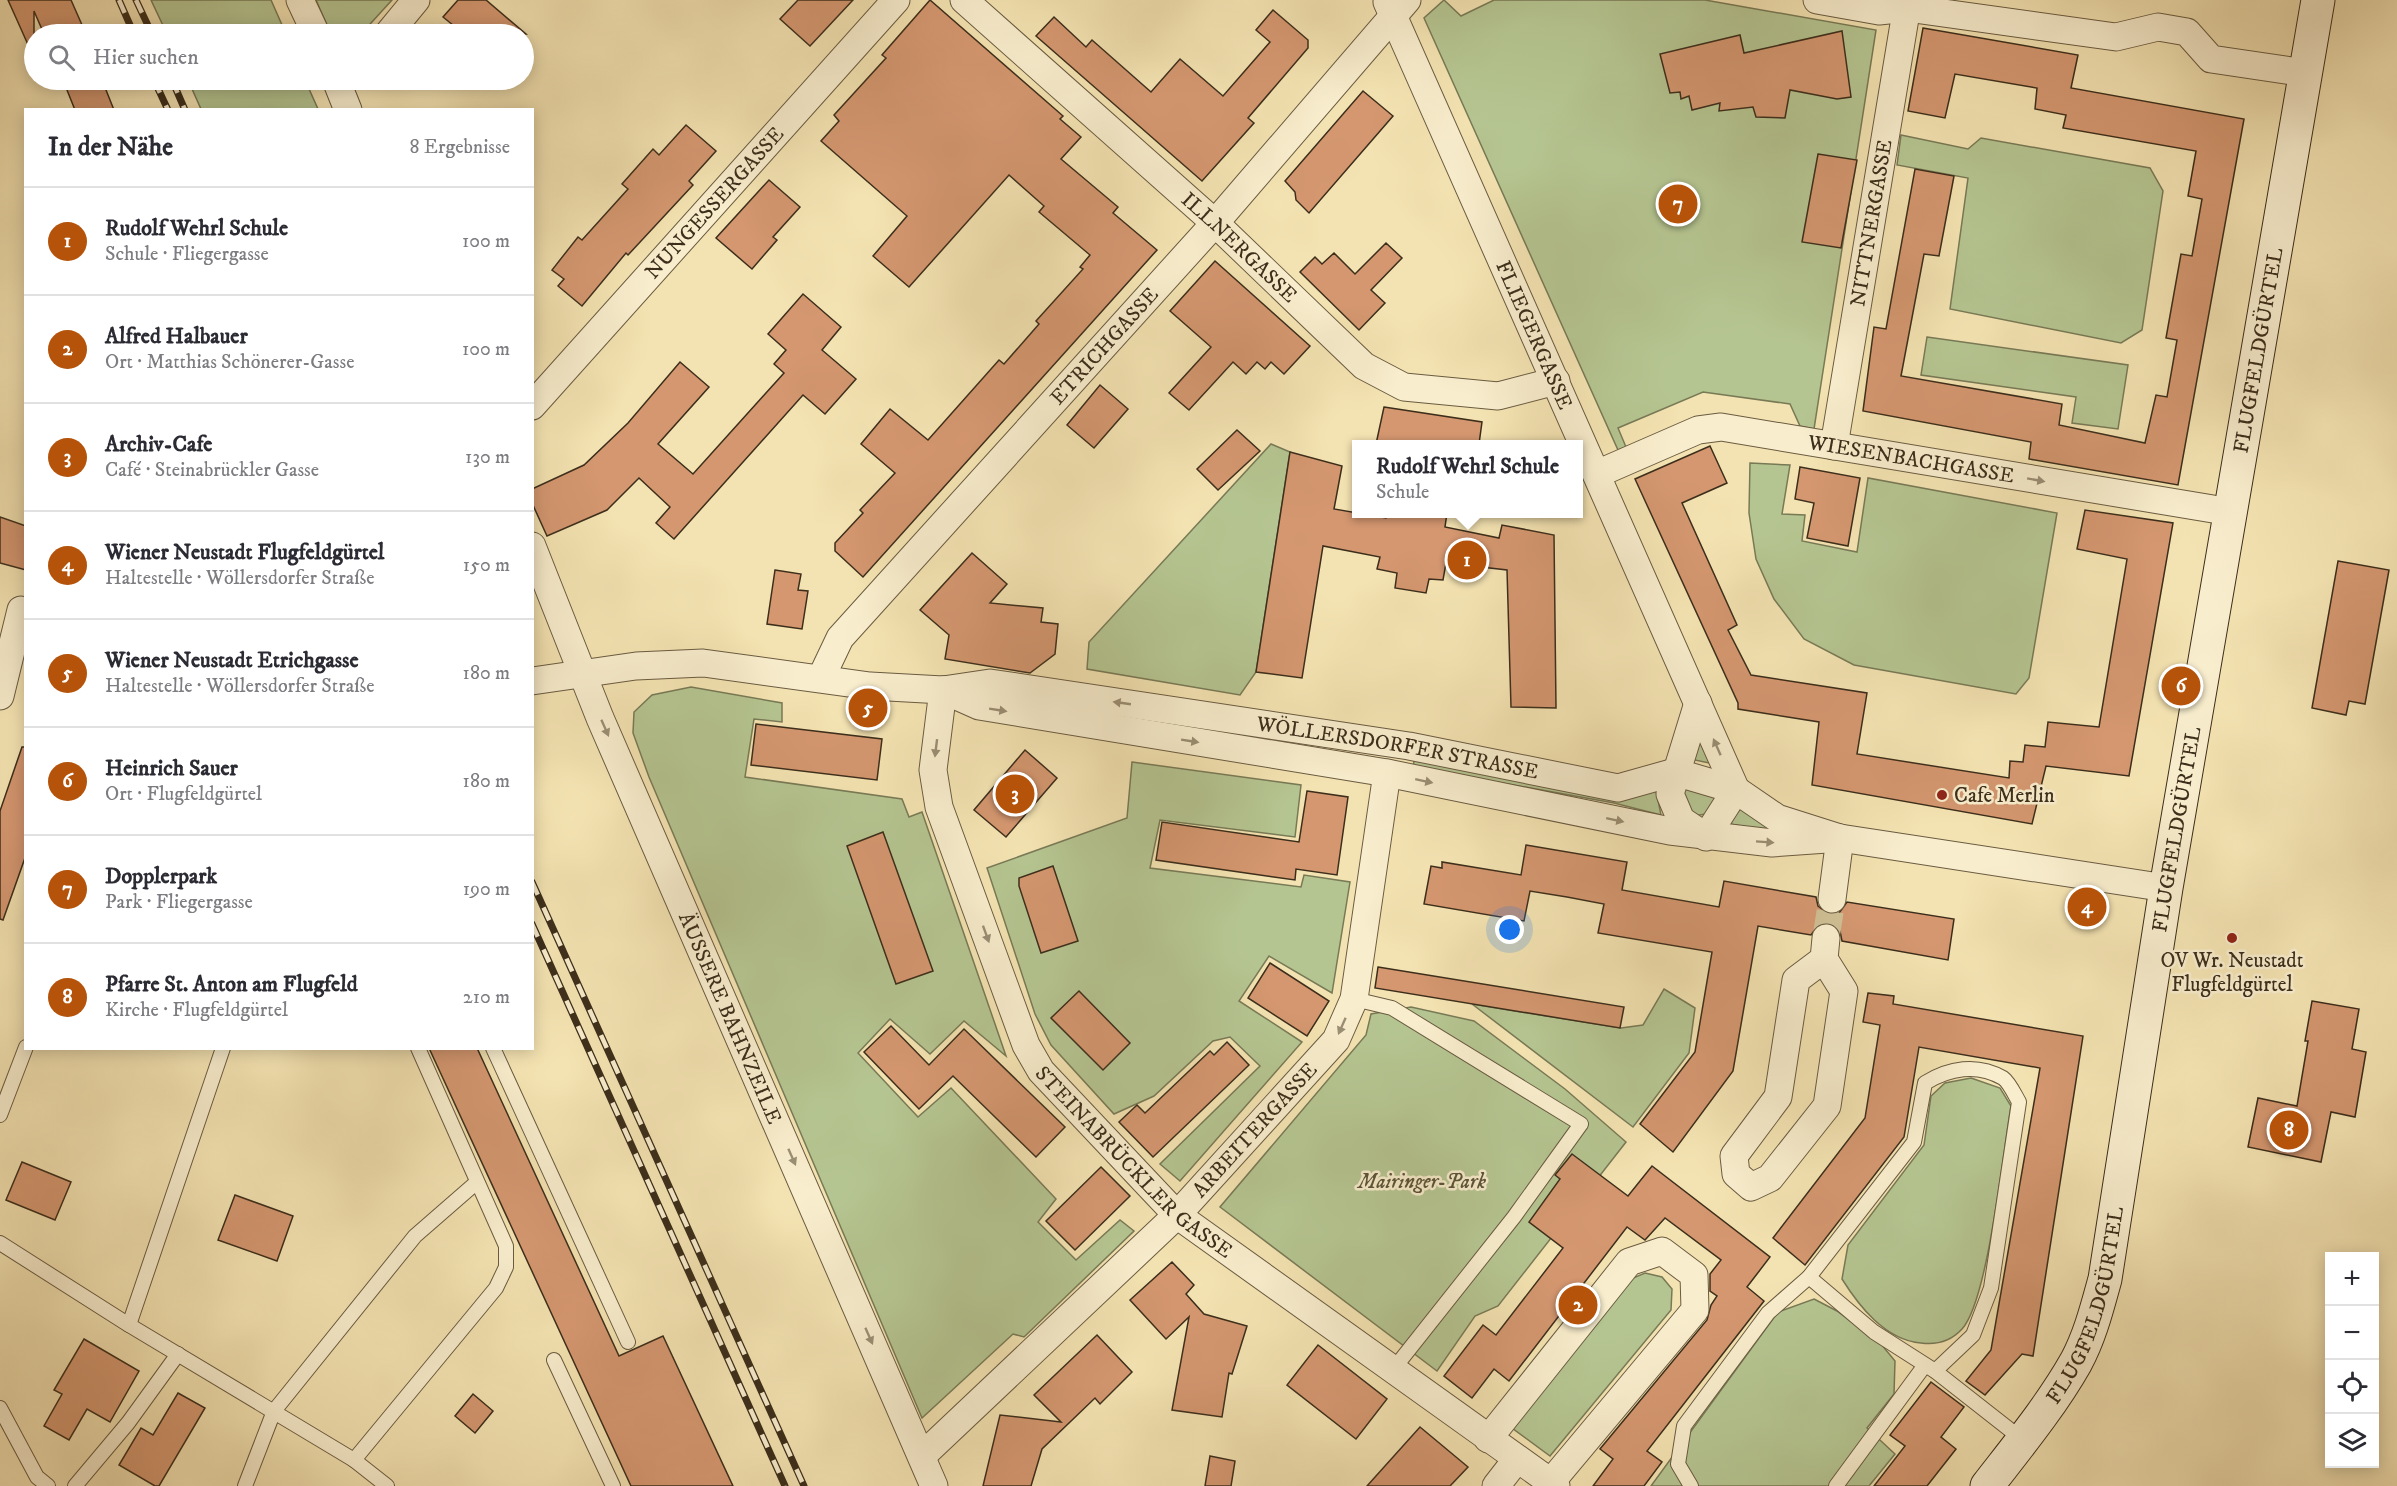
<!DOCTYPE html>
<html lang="de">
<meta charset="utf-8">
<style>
body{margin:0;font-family:"IM FELL DW Pica",serif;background:#f2f2f3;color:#2b2b33}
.controls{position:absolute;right:18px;bottom:18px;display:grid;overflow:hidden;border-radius:0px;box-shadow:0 3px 15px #0003}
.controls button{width:54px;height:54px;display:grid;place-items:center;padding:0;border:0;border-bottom:2px solid #e1e1e2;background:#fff;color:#2b2b33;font:30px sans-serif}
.you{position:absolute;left:1510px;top:930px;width:21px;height:21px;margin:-15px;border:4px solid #fff;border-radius:50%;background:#1a73e8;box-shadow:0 0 0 9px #1a73e833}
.badge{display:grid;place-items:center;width:39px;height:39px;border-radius:50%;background:#b45309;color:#fff;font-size:20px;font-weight:700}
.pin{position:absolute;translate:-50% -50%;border:3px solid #fff;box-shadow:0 2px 6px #0006}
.popup{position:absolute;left:1352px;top:440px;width:231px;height:78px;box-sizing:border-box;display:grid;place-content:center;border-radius:0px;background:#fff;filter:drop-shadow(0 2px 4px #0005);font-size:20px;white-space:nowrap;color:#7c7c81}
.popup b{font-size:22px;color:#2b2b33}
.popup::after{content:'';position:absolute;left:50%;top:100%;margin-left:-12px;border:12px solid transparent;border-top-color:#fff}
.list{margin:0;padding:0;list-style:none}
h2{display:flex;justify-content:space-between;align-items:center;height:78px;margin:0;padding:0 24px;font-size:26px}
h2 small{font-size:20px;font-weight:400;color:#7c7c81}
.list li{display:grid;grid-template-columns:39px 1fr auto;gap:18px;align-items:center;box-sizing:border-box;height:108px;padding:0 24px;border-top:2px solid #e1e1e2}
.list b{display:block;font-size:22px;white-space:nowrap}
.list p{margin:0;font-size:20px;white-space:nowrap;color:#7c7c81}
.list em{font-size:20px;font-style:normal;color:#7c7c81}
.icon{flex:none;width:33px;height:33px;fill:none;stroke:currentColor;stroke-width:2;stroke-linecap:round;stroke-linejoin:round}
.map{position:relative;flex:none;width:2397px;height:1486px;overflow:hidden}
.search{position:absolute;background:#fff;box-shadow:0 3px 15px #0003;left:24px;top:24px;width:510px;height:66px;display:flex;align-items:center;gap:15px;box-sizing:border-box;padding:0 21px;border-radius:33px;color:#7c7c81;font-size:22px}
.panel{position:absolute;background:#fff;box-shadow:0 3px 15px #0003;left:24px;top:108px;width:510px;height:942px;border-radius:0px}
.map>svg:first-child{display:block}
.green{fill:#b5c591;stroke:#787a56;stroke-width:1.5}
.building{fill:#d49770;stroke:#3c2e1b;stroke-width:1.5}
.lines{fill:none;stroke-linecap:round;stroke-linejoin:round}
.street-tunnel{stroke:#cfbf94;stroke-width:27;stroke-dasharray:27 14;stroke-linecap:butt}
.lane-casing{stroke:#6a5b41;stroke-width:16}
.street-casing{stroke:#6a5b41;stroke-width:29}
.secondary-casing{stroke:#3c2e1b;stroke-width:35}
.lane{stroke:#f8edcd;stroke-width:14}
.street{stroke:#f8edcd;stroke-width:27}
.secondary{stroke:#f8edcd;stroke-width:33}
.rail-casing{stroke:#3c2e1b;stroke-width:7}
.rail{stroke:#f8edcd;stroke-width:4.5;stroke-dasharray:14;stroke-linecap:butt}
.oneway{fill:#9a8e74}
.poi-dot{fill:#8f2418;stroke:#f8edcd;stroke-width:2}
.labels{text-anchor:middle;stroke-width:5;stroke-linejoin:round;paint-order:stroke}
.street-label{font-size:21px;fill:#3c2e1b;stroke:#f8edcd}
.poi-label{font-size:21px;fill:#3c2e1b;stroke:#f8edcd;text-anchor:start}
.park-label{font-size:21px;font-style:italic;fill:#5a5438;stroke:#f8edcd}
</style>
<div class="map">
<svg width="2397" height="1486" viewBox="0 0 2397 1486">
<rect width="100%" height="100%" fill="#f4e3b2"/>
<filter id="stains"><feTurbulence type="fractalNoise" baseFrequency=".00333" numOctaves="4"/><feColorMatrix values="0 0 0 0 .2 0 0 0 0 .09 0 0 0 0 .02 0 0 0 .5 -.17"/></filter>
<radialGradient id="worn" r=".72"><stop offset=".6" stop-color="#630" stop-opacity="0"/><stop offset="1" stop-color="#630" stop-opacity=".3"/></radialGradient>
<!-- green -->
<g class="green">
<path d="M151 0H271L286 34H167Z"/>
<path d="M316 0H392L361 34H331Z"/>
<path d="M1444 0 1461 16 1494 0H1705L1876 30 1814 429 1800 426 1790 404 1703 392 1618 428 1626 447 1618 450 1424 18Z"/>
<path d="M188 80H305L318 109H201Z"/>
<path d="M1901 135 1968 149 1981 138 2150 168 2163 191 2142 330 2121 343 1950 309 1968 178 1897 165Z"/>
<path d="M1927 337 2128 365 2118 429 2072 423 2076 397 1921 375Z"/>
<path d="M1271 444 1290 452 1256 672 1240 695 1087 669 1089 642Z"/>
<path d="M1750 463 1790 465 1782 514 1805 515 1802 541 1857 552 1868 478 2057 513 2029 678 2016 694 1854 665 1804 639 1774 599 1756 559 1749 513Z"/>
<path d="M691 687 782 703V722L754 719 745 777 902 799 909 817 922 812 1006 1056 964 1021 930 1054 890 1019 858 1053 918 1117 951 1088 1056 1199 1038 1222 1076 1260 1120 1220 1134 1231 1024 1337 1013 1334 922 1418 649 777 633 733 634 712 652 695Z"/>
<path d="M1697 734 1719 765 1690 759Z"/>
<path d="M1414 761 1656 790 1661 815 1614 803 1413 767Z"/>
<path d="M1132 762 1301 785 1295 837 1160 820 1150 868 1301 887 1304 875 1350 882 1332 993 1269 956 1239 1001 1302 1042 1180 1181 1160 1164 1260 1066 1230 1037 1213 1041 1154 1096 1114 1114 1051 1045 1035 1014 987 868 1127 818Z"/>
<path d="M1686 785 1719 793 1706 814 1693 816 1681 799Z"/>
<path d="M1738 807 1774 828 1771 831 1724 823Z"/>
<path d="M1664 989 1695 1008 1689 1053 1633 1127 1472 1004 1621 1028 1643 1025Z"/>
<path d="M1411 1007 1474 1021 1565 1089 1626 1142 1498 1306 1475 1316 1437 1371 1220 1207 1366 1035 1371 1014Z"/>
<path d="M1971 1078 2000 1088 2011 1106C2003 1151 1988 1301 1962 1329 1951 1341 1936 1345 1921 1343 1885 1340 1859 1306 1842 1279L1848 1245 1924 1145 1931 1096 1945 1083Z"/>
<path d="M1645 1273 1662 1277 1672 1289 1671 1310 1550 1456 1512 1428 1626 1281Z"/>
<path d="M1814 1299 1837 1311 1881 1344 1895 1361 1894 1394 1867 1428 1895 1454 1869 1486H1651L1778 1312Z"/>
</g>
<!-- building -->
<g class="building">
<path d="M8 0H71L86 34H44L34 11V58Z"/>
<path d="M458 0H486L526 34H464L443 17Z"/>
<path d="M798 0H853L810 46 780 19Z"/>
<path d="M930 0 1063 116 1060 119 1081 137 1061 159 1118 207 1113 213 1157 250 863 577 835 551V543L863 513 860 510 895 473 861 444 890 409 928 440 999 360 1004 364 1039 324 1036 321 1083 269 1080 267 1090 255 1039 212 1044 206 1009 175 909 287 873 256 907 216 821 141 839 121 834 115 886 58 882 55Z"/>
<path d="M1273 10 1308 40V48L1248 118 1254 123 1202 181 1036 36 1054 17 1086 47 1092 40 1151 92 1180 59 1223 96 1270 42 1256 30Z"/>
<path d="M1923 28 2078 55 2071 88 2244 119 2178 485 2029 459 2031 442 1863 411 1874 327 1886 329 1915 169 1954 176 1939 256 1924 254 1901 376 2062 404 2059 425 2145 443 2156 395 2167 397 2177 340 2166 338 2181 254 2192 256 2202 199 2188 196 2196 151 2063 128 2066 115 2035 109 2037 88 1955 74 1945 118 1908 111Z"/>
<path d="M1842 31 1851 97 1837 99 1790 90 1785 118 1756 117 1753 107 1719 111 1720 103 1692 110 1689 96 1681 99 1680 92 1670 93 1660 54 1740 35 1744 53Z"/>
<path d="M63 80H102L114 110H75Z"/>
<path d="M1363 91 1393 116 1309 213 1296 200 1295 192 1285 181Z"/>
<path d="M686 125 716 151 689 181 693 185 628 255 626 253 582 306 558 286 564 279 552 270 578 237 582 240 628 189 622 184 653 149 659 155Z"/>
<path d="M1818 154 1857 160 1841 248 1802 242Z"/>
<path d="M769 180 800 207 773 237 777 240 752 269 716 238Z"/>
<path d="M1386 243 1402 258 1371 290 1385 303 1359 330 1300 272 1315 257 1322 264 1334 253 1355 274Z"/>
<path d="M1215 261 1310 346 1284 374 1271 362 1265 369 1257 362 1246 374 1233 362 1189 410 1169 393 1211 347 1170 311Z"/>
<path d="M803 294 841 327 822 350 856 379 825 414 803 395 674 539 656 523 670 507 639 478 607 510 547 536 532 503V489L584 465 628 423 680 362 709 387 658 444 693 474 784 373 774 364 786 350 768 334Z"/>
<path d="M1100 385 1128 409 1094 448 1067 425Z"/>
<path d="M1384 407 1482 422 1479 444H1376Z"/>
<path d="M1237 430 1260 451 1218 490 1197 469Z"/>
<path d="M1710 446 1727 483 1682 503 1737 625 1728 630 1751 675 1867 693 1857 754 2009 778 2010 761 2023 762 2025 745 2045 747 2048 722 2099 727 2127 559 2077 549 2085 510 2173 523 2129 776 2046 766 2032 824 1812 785 1819 722 1738 709V703L1635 479Z"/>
<path d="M1290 452 1342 466 1334 509 1386 518 1387 513H1447L1445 527 1499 538 1502 525 1554 535 1556 708 1511 707 1507 570 1446 563 1443 580 1429 579 1426 593 1395 588 1397 573 1377 569 1380 557 1323 546 1302 678 1256 672Z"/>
<path d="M1800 467 1860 478 1848 546 1807 538 1814 503 1795 499Z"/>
<path d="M0 517 26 526V570L0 563Z"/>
<path d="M972 553 1007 584 990 603 1043 608 1041 622 1058 624 1055 654 1030 673 945 659 949 635 920 610Z"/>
<path d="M2338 561 2389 570 2365 704 2349 701 2346 715 2312 708Z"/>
<path d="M775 570 801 574 798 590 808 591 802 629 767 624Z"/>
<path d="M756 724 882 739 877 780 751 765Z"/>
<path d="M22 747H26V855L3 920 0 919V811Z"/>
<path d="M1025 750 1057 778 1006 837 974 810Z"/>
<path d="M1307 791 1348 797 1337 875 1296 869 1295 880 1156 860 1162 822 1299 842Z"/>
<path d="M883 832 933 971 896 984 847 846Z"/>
<path d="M1526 845 1627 862 1622 890 1719 907 1724 881 1816 897 1818 906 1829 914 1839 913 1847 902 1954 919 1948 960 1842 941 1840 931 1828 922 1819 924 1811 935 1758 926 1733 1071 1673 1152 1640 1124 1695 1052 1712 952 1598 933 1604 904 1567 897 1530 891 1524 921 1424 904 1431 866 1442 868V862L1521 875Z"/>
<path d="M1053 866 1078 941 1041 953 1019 886V878Z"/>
<path d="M1270 963 1329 1001 1307 1036 1248 998Z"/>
<path d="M1378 967 1624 1007 1620 1028 1375 988Z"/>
<path d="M1079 991 1130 1043 1103 1070 1051 1018Z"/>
<path d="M1868 993 1894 996 1893 1004 2083 1036 2033 1356 2022 1354 1985 1395 1966 1381 1991 1350 2040 1068 1919 1047 1904 1137 1805 1265 1773 1238 1865 1118 1880 1025 1863 1022Z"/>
<path d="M2312 1001 2359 1009 2352 1049 2366 1052 2355 1117 2331 1112 2321 1162 2248 1147 2258 1098 2297 1106 2308 1041H2305Z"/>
<path d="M891 1026 929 1065 964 1029 1065 1127 1036 1157 953 1076 919 1109 864 1052Z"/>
<path d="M1227 1042 1249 1065 1153 1157 1119 1122 1137 1105 1145 1113 1210 1051 1214 1055Z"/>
<path d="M429 1048H477L619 1356 663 1336 733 1486H631Z"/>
<path d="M1572 1154 1628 1196 1652 1166 1770 1257 1747 1287 1764 1301 1647 1451 1662 1462 1644 1486H1593L1613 1459 1600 1449 1707 1320 1711 1305 1717 1296 1710 1291V1274L1721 1260 1665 1218 1645 1240 1627 1227 1509 1381 1494 1369 1472 1398 1444 1376 1483 1325 1496 1335 1563 1248 1529 1222 1560 1179 1555 1175Z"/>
<path d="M22 1162 71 1182 55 1220 6 1200Z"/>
<path d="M1101 1167 1130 1196 1075 1250 1046 1221Z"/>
<path d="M235 1195 293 1216 277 1261 218 1240Z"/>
<path d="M1172 1262 1194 1285 1186 1294 1204 1314 1247 1326 1232 1374 1229 1373 1222 1417 1172 1410 1189 1317 1166 1339 1130 1300Z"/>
<path d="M1097 1335 1132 1372 1100 1404 1095 1398 1042 1449 1031 1486H983L1000 1415 1061 1422 1034 1395Z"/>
<path d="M84 1339 139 1371 110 1422 87 1409 69 1440 44 1426 62 1394 54 1390Z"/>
<path d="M1318 1345 1387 1399 1356 1439 1287 1385Z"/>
<path d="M1931 1382 1964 1407 1941 1437 1956 1449 1927 1486H1874L1905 1446 1890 1435Z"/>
<path d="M178 1393 205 1408 159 1486H155L119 1465 141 1428 153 1435Z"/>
<path d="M473 1394 493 1411 475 1433 455 1416Z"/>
<path d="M1420 1427 1468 1467 1450 1486H1367Z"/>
<path d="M1210 1456 1235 1461 1231 1486H1205Z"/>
</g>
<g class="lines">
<!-- street-tunnel -->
<path class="street-tunnel" d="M1826 938 1832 899"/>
<!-- lane casing -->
<g class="lane-casing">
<g id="lane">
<path d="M1354 999 1392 1008 1581 1124 1514 1217 1392 1371"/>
<path d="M493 1048 628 1342"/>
<path d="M0 1115 26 1047"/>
<path d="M0 1243 129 1325 354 1460 387 1486"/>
<path d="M1809 1277 1874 1332 1935 1371 2023 1440"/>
<path d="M129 1325 223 1048"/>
<path d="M554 1360 613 1486"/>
<path d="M0 1408 37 1477 48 1486"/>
<path d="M354 1460 496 1288 506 1267V1246L418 1048"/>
<path d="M75 1486 128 1423 178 1354"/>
<path d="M245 1486 274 1411 415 1236 477 1182"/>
<path d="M1691 1486 1678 1464 1684 1426 1768 1313 1809 1277 1914 1142 1925 1083C1949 1068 1977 1063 2003 1078 2009 1082 2015 1095 2019 1102L1991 1288 1973 1335 1935 1371"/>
<path d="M1836 1486 1925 1365"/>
</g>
</g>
<!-- street casing -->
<g class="street-casing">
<g id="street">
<path d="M300 0 316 34"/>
<path id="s1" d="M964 0 1215 223 1364 366 1404 387 1498 396 1556 381"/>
<path d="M1817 0 1879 11 1907 8 2116 37 2158 27 2187 32 2211 59 2306 73"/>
<path id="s2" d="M1387 2 1736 790"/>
<path d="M388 34 416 0"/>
<path d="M336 80 348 110"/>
<path id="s3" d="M532 406 896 0"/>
<path id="s4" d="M1834 446 1908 0"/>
<path id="s5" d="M1597 474 1698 430 1721 427 2231 512"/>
<path id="s6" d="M532 546 600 718 934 1486"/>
<path id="s7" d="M821 678 840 638 1215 223 1407 0"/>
<path id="s8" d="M532 681 636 666 703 663 870 686 943 690 990 683 1409 746 1618 788 1675 772 1736 790 1777 818 1840 838 2166 888"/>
<path id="s9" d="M943 690 933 770 939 807 1026 1045 1041 1071 1177 1215 1556 1486"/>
<path d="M943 690 979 706 1387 773 1670 831 1772 843 1827 839"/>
<path d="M0 696 21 610"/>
<path d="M1698 703 1670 794 1681 820 1705 836"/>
<path d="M1706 837 1736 790"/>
<path d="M1832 899 1840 838"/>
<path d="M1824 959 1844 991 1827 1106 1770 1178 1751 1187 1736 1174 1734 1156 1778 1097 1796 980 1824 959 1826 938"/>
<path d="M1488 1439 1629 1262 1662 1251 1694 1275 1695 1310 1551 1482"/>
<path id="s10" d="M922 1456 1177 1215 1336 1040 1354 999 1387 773"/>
<path d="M1496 1486 1517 1459"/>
</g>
</g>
<!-- secondary casing -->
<g class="secondary-casing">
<g id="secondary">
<path id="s11" d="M1987 1486C2018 1446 2051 1406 2076 1362 2090 1336 2097 1308 2105 1279L2166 888 2318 0"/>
</g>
</g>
<!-- lane -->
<use href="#lane" class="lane"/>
<!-- street -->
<use href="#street" class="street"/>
<!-- secondary -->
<use href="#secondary" class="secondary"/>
<!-- rail casing -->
<g class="rail-casing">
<g id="rail">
<path d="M119 0 134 34"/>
<path d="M136 0 152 34"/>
<path d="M154 80 168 110"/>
<path d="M172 80 185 110"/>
<path d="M532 882 804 1486"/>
<path d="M532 924 785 1486"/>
</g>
</g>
<!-- rail -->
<use href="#rail" class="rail"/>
</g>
<!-- one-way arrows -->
<defs><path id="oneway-solid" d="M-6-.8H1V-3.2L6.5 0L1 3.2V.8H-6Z" transform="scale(1.5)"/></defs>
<g class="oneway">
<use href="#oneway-solid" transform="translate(2036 480) rotate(10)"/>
<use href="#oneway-solid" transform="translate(1122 703) rotate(-172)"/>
<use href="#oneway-solid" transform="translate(998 710) rotate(9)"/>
<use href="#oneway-solid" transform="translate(605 728) rotate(66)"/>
<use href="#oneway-solid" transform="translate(1190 741) rotate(9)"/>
<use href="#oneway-solid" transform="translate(1717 747) rotate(-114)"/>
<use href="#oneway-solid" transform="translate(936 748) rotate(97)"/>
<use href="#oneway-solid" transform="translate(1424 781) rotate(12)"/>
<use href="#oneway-solid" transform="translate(1615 820) rotate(12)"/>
<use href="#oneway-solid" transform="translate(1765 842) rotate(4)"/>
<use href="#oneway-solid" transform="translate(986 934) rotate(70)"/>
<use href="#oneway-solid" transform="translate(1342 1026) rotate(114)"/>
<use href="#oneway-solid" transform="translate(792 1157) rotate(66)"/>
<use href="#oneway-solid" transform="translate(869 1336) rotate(66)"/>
</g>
<!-- markers -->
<g class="poi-dot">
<circle cx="1942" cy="795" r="6"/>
<circle cx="2232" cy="938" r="6"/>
</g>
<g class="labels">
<!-- street labels -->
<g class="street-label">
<text dy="7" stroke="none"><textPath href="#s3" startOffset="273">NUNGESSERGASSE</textPath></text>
<text dy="7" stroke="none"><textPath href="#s4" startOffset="226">NITTNERGASSE</textPath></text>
<text dy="7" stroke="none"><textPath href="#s1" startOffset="370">ILLNERGASSE</textPath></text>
<text dy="7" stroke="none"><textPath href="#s2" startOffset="364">FLIEGERGASSE</textPath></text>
<text dy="7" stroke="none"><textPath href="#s7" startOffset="438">ETRICHGASSE</textPath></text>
<text dy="7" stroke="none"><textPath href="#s11" startOffset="1182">FLUGFELDGÜRTEL</textPath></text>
<text dy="7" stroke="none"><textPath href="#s5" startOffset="326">WIESENBACHGASSE</textPath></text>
<text dy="7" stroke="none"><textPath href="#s8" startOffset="874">WÖLLERSDORFER STRASSE</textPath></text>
<text dy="7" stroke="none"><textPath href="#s11" startOffset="696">FLUGFELDGÜRTEL</textPath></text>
<text dy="7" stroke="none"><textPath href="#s6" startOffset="512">ÄUSSERE BAHNZEILE</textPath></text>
<text dy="7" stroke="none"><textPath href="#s10" startOffset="466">ARBEITERGASSE</textPath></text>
<text dy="7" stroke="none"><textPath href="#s9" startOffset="532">STEINABRÜCKLER GASSE</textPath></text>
<text dy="7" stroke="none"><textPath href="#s11" startOffset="210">FLUGFELDGÜRTEL</textPath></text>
</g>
<!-- poi labels -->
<g class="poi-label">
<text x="1954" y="802">Cafe Merlin</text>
<text x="2232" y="967" text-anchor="middle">OV Wr. Neustadt<tspan x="2232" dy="24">Flugfeldgürtel</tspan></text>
</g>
<!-- park labels -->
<g class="park-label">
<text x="1422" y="1188">Mairinger-Park</text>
</g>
</g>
<rect width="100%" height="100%" filter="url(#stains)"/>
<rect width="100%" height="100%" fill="url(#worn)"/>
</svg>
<div class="controls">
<button>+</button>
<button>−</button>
<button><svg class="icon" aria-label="locate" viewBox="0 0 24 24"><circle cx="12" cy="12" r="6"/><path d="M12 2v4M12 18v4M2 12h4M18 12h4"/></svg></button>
<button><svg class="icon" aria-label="layers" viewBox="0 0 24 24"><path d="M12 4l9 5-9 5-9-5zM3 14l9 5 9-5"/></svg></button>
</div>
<div class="you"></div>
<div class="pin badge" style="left:1467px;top:560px">1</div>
<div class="popup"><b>Rudolf Wehrl Schule</b>Schule</div>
<div class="pin badge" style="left:1578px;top:1305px">2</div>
<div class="pin badge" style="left:1015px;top:794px">3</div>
<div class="pin badge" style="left:2087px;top:907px">4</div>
<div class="pin badge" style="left:868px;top:708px">5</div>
<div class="pin badge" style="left:2181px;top:686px">6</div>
<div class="pin badge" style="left:1678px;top:204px">7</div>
<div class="pin badge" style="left:2289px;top:1130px">8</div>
<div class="search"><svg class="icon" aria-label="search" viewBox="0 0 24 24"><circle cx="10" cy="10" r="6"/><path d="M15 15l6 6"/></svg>Hier suchen</div>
<section class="panel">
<h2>In der Nähe<small>8 Ergebnisse</small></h2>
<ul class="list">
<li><span class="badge">1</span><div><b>Rudolf Wehrl Schule</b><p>Schule · Fliegergasse</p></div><em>100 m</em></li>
<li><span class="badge">2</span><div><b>Alfred Halbauer</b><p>Ort · Matthias Schönerer-Gasse</p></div><em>100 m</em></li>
<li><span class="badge">3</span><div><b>Archiv-Cafe</b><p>Café · Steinabrückler Gasse</p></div><em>130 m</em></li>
<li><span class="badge">4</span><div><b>Wiener Neustadt Flugfeldgürtel</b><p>Haltestelle · Wöllersdorfer Straße</p></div><em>150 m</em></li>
<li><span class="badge">5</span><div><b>Wiener Neustadt Etrichgasse</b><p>Haltestelle · Wöllersdorfer Straße</p></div><em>180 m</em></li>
<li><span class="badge">6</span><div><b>Heinrich Sauer</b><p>Ort · Flugfeldgürtel</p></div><em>180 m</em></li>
<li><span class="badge">7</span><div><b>Dopplerpark</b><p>Park · Fliegergasse</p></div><em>190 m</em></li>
<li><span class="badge">8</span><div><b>Pfarre St. Anton am Flugfeld</b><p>Kirche · Flugfeldgürtel</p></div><em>210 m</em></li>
</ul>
</section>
</div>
